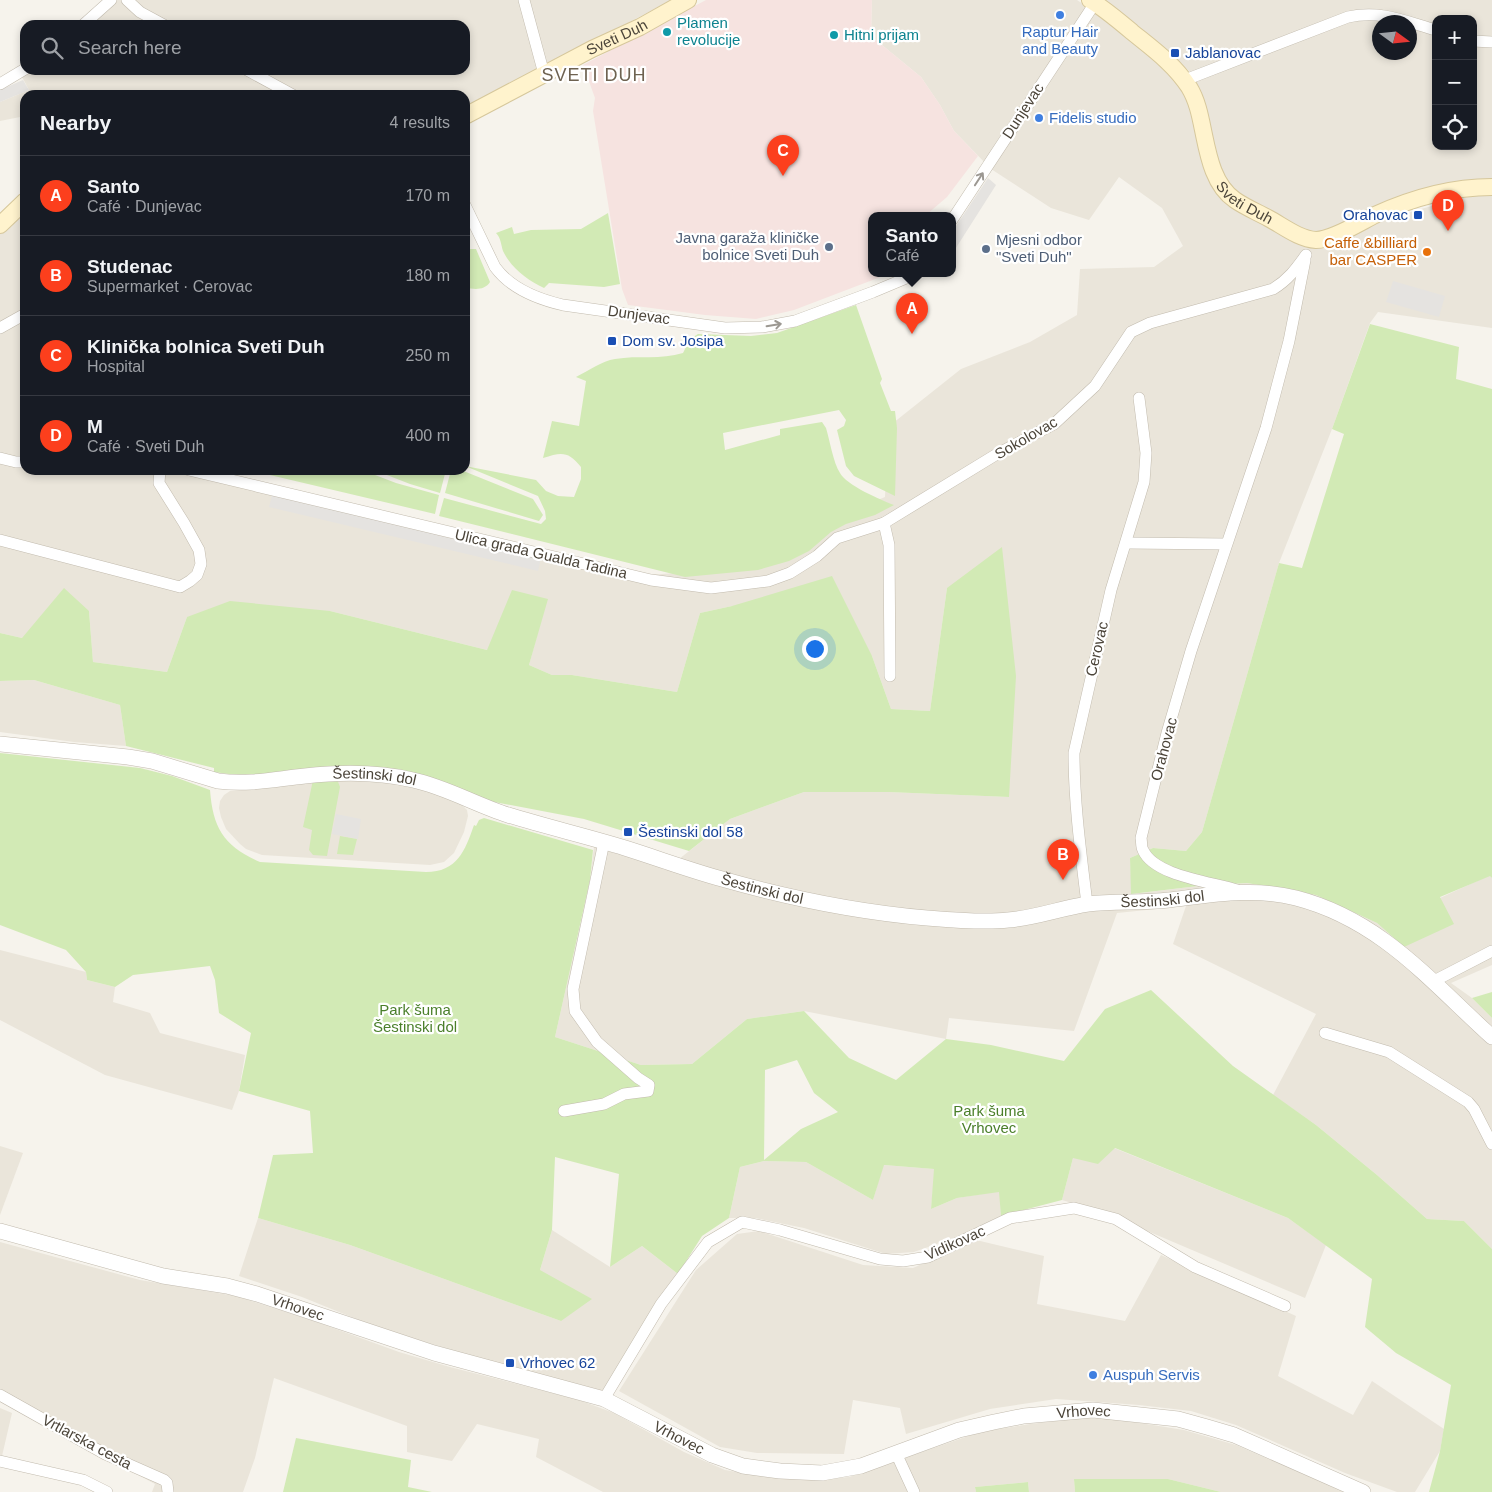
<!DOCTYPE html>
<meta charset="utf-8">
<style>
body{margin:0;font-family:Arial,sans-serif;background:#20242c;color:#f1f3f6}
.controls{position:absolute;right:15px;top:15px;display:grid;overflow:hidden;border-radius:10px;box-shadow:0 2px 8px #0003}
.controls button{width:45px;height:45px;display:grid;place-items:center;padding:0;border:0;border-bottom:1px solid #363941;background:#171b24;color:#f1f3f6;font:25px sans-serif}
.compass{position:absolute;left:1372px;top:15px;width:45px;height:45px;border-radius:50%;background:#171b24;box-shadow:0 2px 8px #0003;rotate:105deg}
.you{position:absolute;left:814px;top:648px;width:18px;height:18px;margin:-12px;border:4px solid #fff;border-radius:50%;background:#1a73e8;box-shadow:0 0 0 8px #1a73e833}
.badge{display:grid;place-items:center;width:32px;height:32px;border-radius:50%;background:#fc3f1d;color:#fff;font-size:16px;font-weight:700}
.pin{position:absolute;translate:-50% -41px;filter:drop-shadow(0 1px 2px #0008)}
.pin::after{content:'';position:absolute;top:26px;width:18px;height:15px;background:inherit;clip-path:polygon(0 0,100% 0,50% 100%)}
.popup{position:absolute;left:868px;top:212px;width:88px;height:65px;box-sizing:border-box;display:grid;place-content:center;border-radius:10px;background:#171b24;filter:drop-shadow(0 1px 4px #0005);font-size:16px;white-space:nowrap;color:#9ea1a6}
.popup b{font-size:19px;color:#f1f3f6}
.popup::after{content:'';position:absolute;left:50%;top:100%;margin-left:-10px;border:10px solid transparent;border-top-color:#171b24}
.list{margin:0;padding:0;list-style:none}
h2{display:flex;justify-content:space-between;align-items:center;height:65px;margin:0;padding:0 20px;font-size:21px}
h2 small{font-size:16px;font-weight:400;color:#9ea1a6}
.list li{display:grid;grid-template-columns:32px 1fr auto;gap:15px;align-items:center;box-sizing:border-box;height:80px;padding:0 20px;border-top:1px solid #363941}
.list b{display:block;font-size:19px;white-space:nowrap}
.list p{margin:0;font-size:16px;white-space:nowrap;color:#9ea1a6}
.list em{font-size:16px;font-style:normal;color:#9ea1a6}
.icon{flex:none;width:28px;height:28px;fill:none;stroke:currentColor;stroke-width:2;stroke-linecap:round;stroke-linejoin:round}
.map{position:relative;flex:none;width:1492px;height:1492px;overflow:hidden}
.search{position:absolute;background:#171b24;box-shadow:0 2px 8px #0003;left:20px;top:20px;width:450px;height:55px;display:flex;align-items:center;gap:12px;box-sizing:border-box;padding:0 18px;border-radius:15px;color:#9ea1a6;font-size:19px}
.panel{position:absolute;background:#171b24;box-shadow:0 2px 8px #0003;left:20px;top:90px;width:450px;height:385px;border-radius:15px}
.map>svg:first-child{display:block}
.residential{fill:#eae5da;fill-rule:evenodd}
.medical{fill:#f6e3e0}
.green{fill:#d2eab5;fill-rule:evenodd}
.parking{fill:#e5e3e0}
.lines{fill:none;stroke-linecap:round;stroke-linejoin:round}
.minor-casing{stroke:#c2bbae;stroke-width:12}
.tertiary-casing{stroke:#c2bbae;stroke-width:16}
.secondary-casing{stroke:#d6c79b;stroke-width:18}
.minor{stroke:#fff;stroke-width:11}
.tertiary{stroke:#fff;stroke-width:15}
.secondary{stroke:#fff3cd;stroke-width:16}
.oneway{stroke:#9c9892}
.shop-dot{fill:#3f7fe0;stroke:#fff;stroke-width:2}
.culture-dot{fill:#0f9aa8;stroke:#fff;stroke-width:2}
.transit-dot{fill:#1a4fb4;stroke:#fff;stroke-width:2}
.service-dot{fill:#5c6f8a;stroke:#fff;stroke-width:2}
.food-dot{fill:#e8710a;stroke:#fff;stroke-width:2}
.labels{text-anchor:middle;stroke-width:4.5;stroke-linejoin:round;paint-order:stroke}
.culture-label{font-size:15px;fill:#0d838f;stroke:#fff;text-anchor:start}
.shop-label{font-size:15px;fill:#366cbe;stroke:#fff;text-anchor:start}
.street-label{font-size:15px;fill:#4b4439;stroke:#fff}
.transit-label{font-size:15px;fill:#164399;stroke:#fff;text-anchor:start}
.service-label{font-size:15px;fill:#4e5e75;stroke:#fff;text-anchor:end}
.food-label{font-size:15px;fill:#c56008;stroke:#fff;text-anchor:end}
.park-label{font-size:15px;fill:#4a7f2a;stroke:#fff}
.quarter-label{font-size:18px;letter-spacing:1px;fill:#6e6250;stroke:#fff}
</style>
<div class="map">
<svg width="1492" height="1492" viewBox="0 0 1492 1492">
<rect width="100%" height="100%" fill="#f6f3ec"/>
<!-- residential -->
<g class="residential">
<path d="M116 0H671L465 110V95H25V116L0 121V102L29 90 22 77 33 70H465V25H89Z"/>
<path d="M872 0H1077L1110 22 1163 64 1186 93 1207 169 1299 242 1316 248 1366 225 1435 205 1454 196 1492 195V328L1378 312 1370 323 1332 429 1279 563 1202 832 1186 851 1153 848 1130 858 1132 894 1198 886 1247 883 1316 895 1377 923 1404 947 1440 898 1490 875 1492 878V965L1451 983 1472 998 1492 1018V1249L1464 1221 1427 1219 1377 1175 1316 1125 1273 1095 1316 1014 1173 944 1186 906 1117 913 1074 1031 949 1018 946 1039 804 1011 747 1019 692 1064 641 1065 555 1037 590 880 594 847 653 864 665 870 730 819 804 792H888L1009 797 947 588 930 711 891 709 872 656 732 606 700 613 677 692 572 675H552L529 665 547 599 487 650 330 611 187 617 167 672 93 662 89 611 22 638 0 633V234L25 206V470H206L648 575 730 569 809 528 885 497 888 427 961 369 1030 342 1077 315 1080 269 1154 267 1183 246 1162 208 1119 177 1089 220 1051 208 991 169 954 131 940 105 921 77 871 36Z"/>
<path d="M1101 0H1492V183L1320 234 1310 232 1272 213 1234 191 1219 169 1199 87 1189 71 1173 56ZM1436 19H1473V146H1436ZM1380 22H1410V52H1380Z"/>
<path d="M34 680 120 705 126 746 74 742 0 732V681Z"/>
<path d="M337 779 411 785 459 802 467 810 468 816 464 832 454 853 444 862 430 865 262 855 246 849 240 844 226 829 221 817 219 808 220 801 224 795 230 791 253 789 267 785Z"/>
<path d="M0 950 86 972 87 980 115 987 113 1002 150 1013 160 1033 245 1055 239 1091 232 1110 105 1075 0 1020Z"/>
<path d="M0 1146 23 1153 0 1215Z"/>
<path d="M1114 1148 1288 1218 1326 1245 1305 1298 1105 1213 1062 1200 1073 1158Z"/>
<path d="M764 1161 806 1162 873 1200 883 1165 935 1169 931 1209 957 1198 1000 1191 1001 1216 965 1234 914 1252 886 1254 804 1228 755 1218H729L740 1167Z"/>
<path d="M258 1218 350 1245 561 1321 540 1270 552 1230 610 1267 642 1246 678 1274 604 1391 493 1362 381 1329 302 1297 239 1276Z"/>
<path d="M759 1231 863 1265 913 1268 976 1240 1044 1256 1037 1304 1125 1321 1161 1255 1296 1316 1278 1376 1353 1415 1372 1381 1444 1429 1440 1451 1415 1492H1397L1345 1473 1236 1425 1191 1411 1139 1405 1056 1399 990 1409 906 1434 900 1408 853 1400 844 1454 757 1453 720 1447 619 1391 696 1270 737 1234Z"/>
<path d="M0 1242 140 1280 236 1296 314 1321 399 1352 450 1367 579 1400 614 1413 684 1452 725 1470 766 1477 816 1480 849 1477 980 1432 1030 1424 1082 1418 1115 1419 1184 1430 1236 1445 1345 1492H1221L1168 1479H1074L1075 1492H1029L1028 1482 975 1487 976 1492H603L536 1457 539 1439 477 1424 452 1461 407 1452V1426L274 1378 255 1458 243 1492H152L155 1484 0 1401Z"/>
<path d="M0 1408 12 1413 2 1456H0Z"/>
</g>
<!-- medical -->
<path class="medical" d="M706 0H872L871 36 921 77 940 105 954 131 978 156 947 197 926 215H872V273H891L794 310 756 319 705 315 628 305 622 289 593 111 595 98 583 65Z"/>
<!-- green -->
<g class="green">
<path d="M608 213 620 284 604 287 549 283 544 288C528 281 511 268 503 251 501 245 501 238 496 233L512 227 514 234 531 230 581 229Z"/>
<path d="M465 249H476L490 282C484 291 475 289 465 288Z"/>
<path d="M856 305 882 379 880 383 891 411H895L897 428 895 496 854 476 846 466 837 430 844 426 846 420 839 410 723 433 725 450 780 435V429L822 422 826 428C830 441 833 462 840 473 846 485 881 500 894 505L875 515 846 524 831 532 809 551 789 561 758 570 685 577 439 516 444 498 541 524 546 519 545 511 538 496 465 466 536 480 546 491 558 496 574 497 581 479V467C568 451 562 452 543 458L552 421 579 426 586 381 576 377C588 371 602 361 615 359 638 355 661 360 683 353L690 339 698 334 751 336 777 333Z"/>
<path d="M1370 324 1459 347 1456 379 1492 389V878L1490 876 1440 897 1454 924 1404 947 1377 923 1316 895 1247 883 1198 886 1131 894 1130 858 1153 848 1186 851 1202 832 1279 563 1302 568 1344 434 1332 429Z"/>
<path d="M249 470H362L396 483 439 495 435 514Z"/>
<path d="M374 470H446L440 493 410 484Z"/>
<path d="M451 470H461L533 499 543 515 539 521 445 493Z"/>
<path d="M1002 547 1016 676 1009 797 888 792H804L730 819 689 851 584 819 484 800 445 784 244 776 214 772V768L126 746 120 705 34 680 0 681V633L22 638 64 588 89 611 93 662 167 672 187 617 230 601 330 611 487 650 512 590 548 599 529 665 552 675H572L677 692 700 613 732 606 832 576 872 656 891 709 930 711 947 588Z"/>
<path d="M0 753 140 768 172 776 210 790C213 829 224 846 260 862L426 872C457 872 465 851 474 825L476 826 479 820 484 818 593 850 590 880 555 1037 641 1065 692 1064 747 1019 804 1011 849 1058 896 1080 946 1039 991 1045 1064 1061 1105 1009 1151 990 1233 1066 1316 1125 1377 1175 1427 1219 1464 1221 1492 1249V1492H1429L1440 1451 1451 1385 1396 1353 1365 1327 1372 1279 1288 1218 1115 1148 1098 1164 1073 1158 1062 1200 1001 1216 999 1192 957 1198 931 1209 934 1169 884 1165 873 1200 806 1162 764 1161 740 1167 729 1218 702 1236 678 1274 642 1246 610 1267 619 1174 555 1157 552 1230 540 1270 592 1299 561 1321 350 1245 258 1218 273 1155 313 1153 310 1111 239 1091 251 1033 219 1013 215 980 210 966 133 975 115 987 87 980 86 972 66 950 0 925ZM797 1060 814 1093 838 1112 801 1129 764 1160 765 1070Z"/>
<path d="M337 779 340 787 327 856 313 855 309 850 312 830 303 827 313 780Z"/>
<path d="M340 836 357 839 353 855 337 854Z"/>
<path d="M1492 992V1018L1472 998Z"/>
<path d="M296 1438 411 1460 408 1487 432 1492H283Z"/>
<path d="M1074 1479H1168L1221 1492H1075Z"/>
<path d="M1028 1482 1029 1492H976L975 1487Z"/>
</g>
<!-- parking -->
<g class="parking">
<path d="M23 80 29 90 0 102V90Z"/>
<path d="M988 178 996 185 954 251 952 250V232Z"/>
<path d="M1393 281 1445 296 1439 317 1386 302Z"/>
<path d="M272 495 541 558 538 571 269 507Z"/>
<path d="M336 814 361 819 358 839 332 834Z"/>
</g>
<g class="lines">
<!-- minor casing -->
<g class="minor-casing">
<g id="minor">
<path d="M127 0 140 12 164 25"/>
<path d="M524 0 544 74"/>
<path d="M83 25 111 0"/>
<path d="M1473 41 1492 42"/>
<path d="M247 70 293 95"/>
<path d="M1185 80 1348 17C1381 10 1404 21 1436 30"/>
<path d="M0 84 25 69"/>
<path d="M465 205 495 267C511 289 537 299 563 305L725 328 762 327 795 321 873 292 904 279 912 273"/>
<path d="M952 220 1095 3"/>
<path d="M0 328 25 314"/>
<path d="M0 458 16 462H25"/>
<path d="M189 470 651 580 711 588 768 581 790 573 817 556 837 538 884 523 997 454 1054 424 1095 386 1131 332 1150 323 1273 289C1288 280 1296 269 1306 255"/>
<path d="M884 523 889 545 890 676"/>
<path d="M0 540 180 587 190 581 197 575 201 564 199 550 184 523 159 483 160 470"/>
<path d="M1127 543 1226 544"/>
<path d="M1237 890C1212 882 1154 876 1143 850 1141 847 1142 842 1141 838L1167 733 1191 651 1266 428 1289 341 1305 260"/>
<path d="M1087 904C1081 854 1074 803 1074 753L1111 590 1144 482 1146 453 1139 398"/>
<path d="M1434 981 1492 951"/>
<path d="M1325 1033 1389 1052 1468 1102 1474 1109 1492 1144"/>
<path d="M564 1111 604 1104 624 1094 648 1091 649 1085 638 1078 597 1042 575 1011 573 989 604 842"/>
<path d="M0 1395 105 1454 164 1480 167 1483 168 1492"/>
<path d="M604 1399 661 1304 708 1242 742 1222 780 1230 880 1259 903 1261 928 1257 1010 1218 1074 1208 1116 1219 1195 1267 1285 1306"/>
<path d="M896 1453 914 1492"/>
<path d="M0 1461 83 1480 107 1492"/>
</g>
</g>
<!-- tertiary casing -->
<g class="tertiary-casing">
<g id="tertiary">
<path id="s1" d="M0 744 128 757 152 761 218 781C250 785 275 779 305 776 340 772 379 772 413 780 446 787 476 805 508 815 547 827 586 836 625 848 657 858 689 870 722 879 789 898 858 912 927 918 951 920 984 923 1008 920 1035 918 1061 908 1088 904 1114 901 1142 903 1169 900 1211 895 1254 887 1296 898 1381 920 1430 981 1492 1037"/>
<path id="s2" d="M0 1231 163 1276 227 1286 257 1294 434 1353 604 1399 712 1455 743 1466 780 1471 822 1473 861 1466 959 1430 994 1422 1024 1416 1093 1410 1178 1419 1207 1427 1234 1435 1363 1492"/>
</g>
</g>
<!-- secondary casing -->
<g class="secondary-casing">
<g id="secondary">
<path id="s3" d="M1090 0C1105 9 1119 21 1132 32 1153 49 1174 64 1189 87 1197 100 1200 115 1203 130 1208 154 1213 185 1235 200 1245 207 1257 212 1268 218 1283 226 1299 239 1316 240 1332 240 1361 222 1375 215 1412 198 1452 187 1492 187"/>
<path id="s4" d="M465 116 592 49 640 27 688 0"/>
<path d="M0 225 25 201"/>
</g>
</g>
<!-- minor -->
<use href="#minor" class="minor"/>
<!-- tertiary -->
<use href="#tertiary" class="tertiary"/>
<!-- secondary -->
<use href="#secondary" class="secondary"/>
</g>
<!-- one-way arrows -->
<defs><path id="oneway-shaft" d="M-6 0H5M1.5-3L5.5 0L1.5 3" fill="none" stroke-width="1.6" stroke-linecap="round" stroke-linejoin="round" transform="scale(1.25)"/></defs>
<g class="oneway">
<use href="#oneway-shaft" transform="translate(979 179) rotate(-57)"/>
<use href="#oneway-shaft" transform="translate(774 325) rotate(-9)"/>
</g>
<!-- markers -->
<g class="shop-dot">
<circle cx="1060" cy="15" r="5"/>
<circle cx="1039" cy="118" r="5"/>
<circle cx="1093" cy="1375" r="5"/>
</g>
<g class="culture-dot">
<circle cx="667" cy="32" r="5"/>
<circle cx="834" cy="35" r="5"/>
</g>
<g class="transit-dot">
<rect x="1170" y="48" width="10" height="10" rx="2.5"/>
<rect x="1413" y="210" width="10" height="10" rx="2.5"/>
<rect x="607" y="336" width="10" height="10" rx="2.5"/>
<rect x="623" y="827" width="10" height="10" rx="2.5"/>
<rect x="505" y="1358" width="10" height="10" rx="2.5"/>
</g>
<g class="service-dot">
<circle cx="829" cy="247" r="5"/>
<circle cx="986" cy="249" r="5"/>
</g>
<circle class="food-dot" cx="1427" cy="252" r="5"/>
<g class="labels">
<!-- culture labels -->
<g class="culture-label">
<text x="677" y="28">Plamen<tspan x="677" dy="17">revolucije</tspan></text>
<text x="844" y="40">Hitni prijam</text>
</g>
<!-- shop labels -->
<g class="shop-label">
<text x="1060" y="37" text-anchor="middle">Raptur Hair<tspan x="1060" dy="17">and Beauty</tspan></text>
<text x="1049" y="123">Fidelis studio</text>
<text x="1103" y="1380">Auspuh Servis</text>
</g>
<!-- street labels -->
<g class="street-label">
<text dy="5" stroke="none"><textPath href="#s4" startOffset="171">Sveti Duh</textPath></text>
<text transform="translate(1023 111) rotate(-57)" y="5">Dunjevac</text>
<text dy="5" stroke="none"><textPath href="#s3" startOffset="266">Sveti Duh</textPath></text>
<text transform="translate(639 315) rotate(8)" y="5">Dunjevac</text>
<text transform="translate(1026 438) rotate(-30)" y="5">Sokolovac</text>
<text transform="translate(541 554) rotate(13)" y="5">Ulica grada Gualda Tadina</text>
<text transform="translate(1097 649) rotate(-77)" y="5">Cerovac</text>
<text transform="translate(1164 749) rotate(-75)" y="5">Orahovac</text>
<text dy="5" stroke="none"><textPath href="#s1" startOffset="379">Šestinski dol</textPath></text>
<text dy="5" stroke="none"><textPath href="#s1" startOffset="784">Šestinski dol</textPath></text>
<text dy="5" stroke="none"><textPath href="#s1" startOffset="1189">Šestinski dol</textPath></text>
<text transform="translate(955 1243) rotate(-24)" y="5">Vidikovac</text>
<text dy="5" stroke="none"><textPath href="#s2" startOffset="308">Vrhovec</textPath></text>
<text dy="5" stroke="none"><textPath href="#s2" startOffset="1132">Vrhovec</textPath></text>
<text dy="5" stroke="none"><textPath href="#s2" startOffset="712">Vrhovec</textPath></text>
<text transform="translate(87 1442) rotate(28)" y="5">Vrtlarska cesta</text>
</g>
<!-- transit labels -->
<g class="transit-label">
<text x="1185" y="58">Jablanovac</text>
<text x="1408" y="220" text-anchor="end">Orahovac</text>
<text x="622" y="346">Dom sv. Josipa</text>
<text x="638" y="837">Šestinski dol 58</text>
<text x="520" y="1368">Vrhovec 62</text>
</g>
<!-- service labels -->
<g class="service-label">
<text x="819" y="243">Javna garaža kliničke<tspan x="819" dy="17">bolnice Sveti Duh</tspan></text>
<text x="996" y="245" text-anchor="start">Mjesni odbor<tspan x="996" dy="17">"Sveti Duh"</tspan></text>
</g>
<!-- food labels -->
<g class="food-label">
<text x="1417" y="248">Caffe &amp;billiard<tspan x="1417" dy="17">bar CASPER</tspan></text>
</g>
<!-- park labels -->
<g class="park-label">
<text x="415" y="1015">Park šuma<tspan x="415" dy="17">Šestinski dol</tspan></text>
<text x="989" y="1116">Park šuma<tspan x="989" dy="17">Vrhovec</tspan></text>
</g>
<!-- quarter labels -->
<g class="quarter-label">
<text x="594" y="81">SVETI DUH</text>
</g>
</g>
</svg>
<div class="controls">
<button>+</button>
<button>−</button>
<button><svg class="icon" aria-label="locate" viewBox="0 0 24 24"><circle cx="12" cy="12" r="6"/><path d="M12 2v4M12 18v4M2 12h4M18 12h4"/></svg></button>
</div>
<svg class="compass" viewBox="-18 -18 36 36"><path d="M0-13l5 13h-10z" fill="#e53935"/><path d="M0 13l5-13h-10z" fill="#9ea1a6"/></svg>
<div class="you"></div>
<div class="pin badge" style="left:912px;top:334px">A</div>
<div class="popup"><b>Santo</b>Café</div>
<div class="pin badge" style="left:1063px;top:880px">B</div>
<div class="pin badge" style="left:783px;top:176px">C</div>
<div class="pin badge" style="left:1448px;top:231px">D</div>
<div class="search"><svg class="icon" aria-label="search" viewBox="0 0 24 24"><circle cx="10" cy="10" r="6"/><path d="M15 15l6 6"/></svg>Search here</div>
<section class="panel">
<h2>Nearby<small>4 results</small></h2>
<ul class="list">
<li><span class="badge">A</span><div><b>Santo</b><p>Café · Dunjevac</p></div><em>170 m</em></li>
<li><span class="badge">B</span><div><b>Studenac</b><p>Supermarket · Cerovac</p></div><em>180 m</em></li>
<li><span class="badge">C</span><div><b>Klinička bolnica Sveti Duh</b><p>Hospital</p></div><em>250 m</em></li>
<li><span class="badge">D</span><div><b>M</b><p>Café · Sveti Duh</p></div><em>400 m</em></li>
</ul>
</section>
</div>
